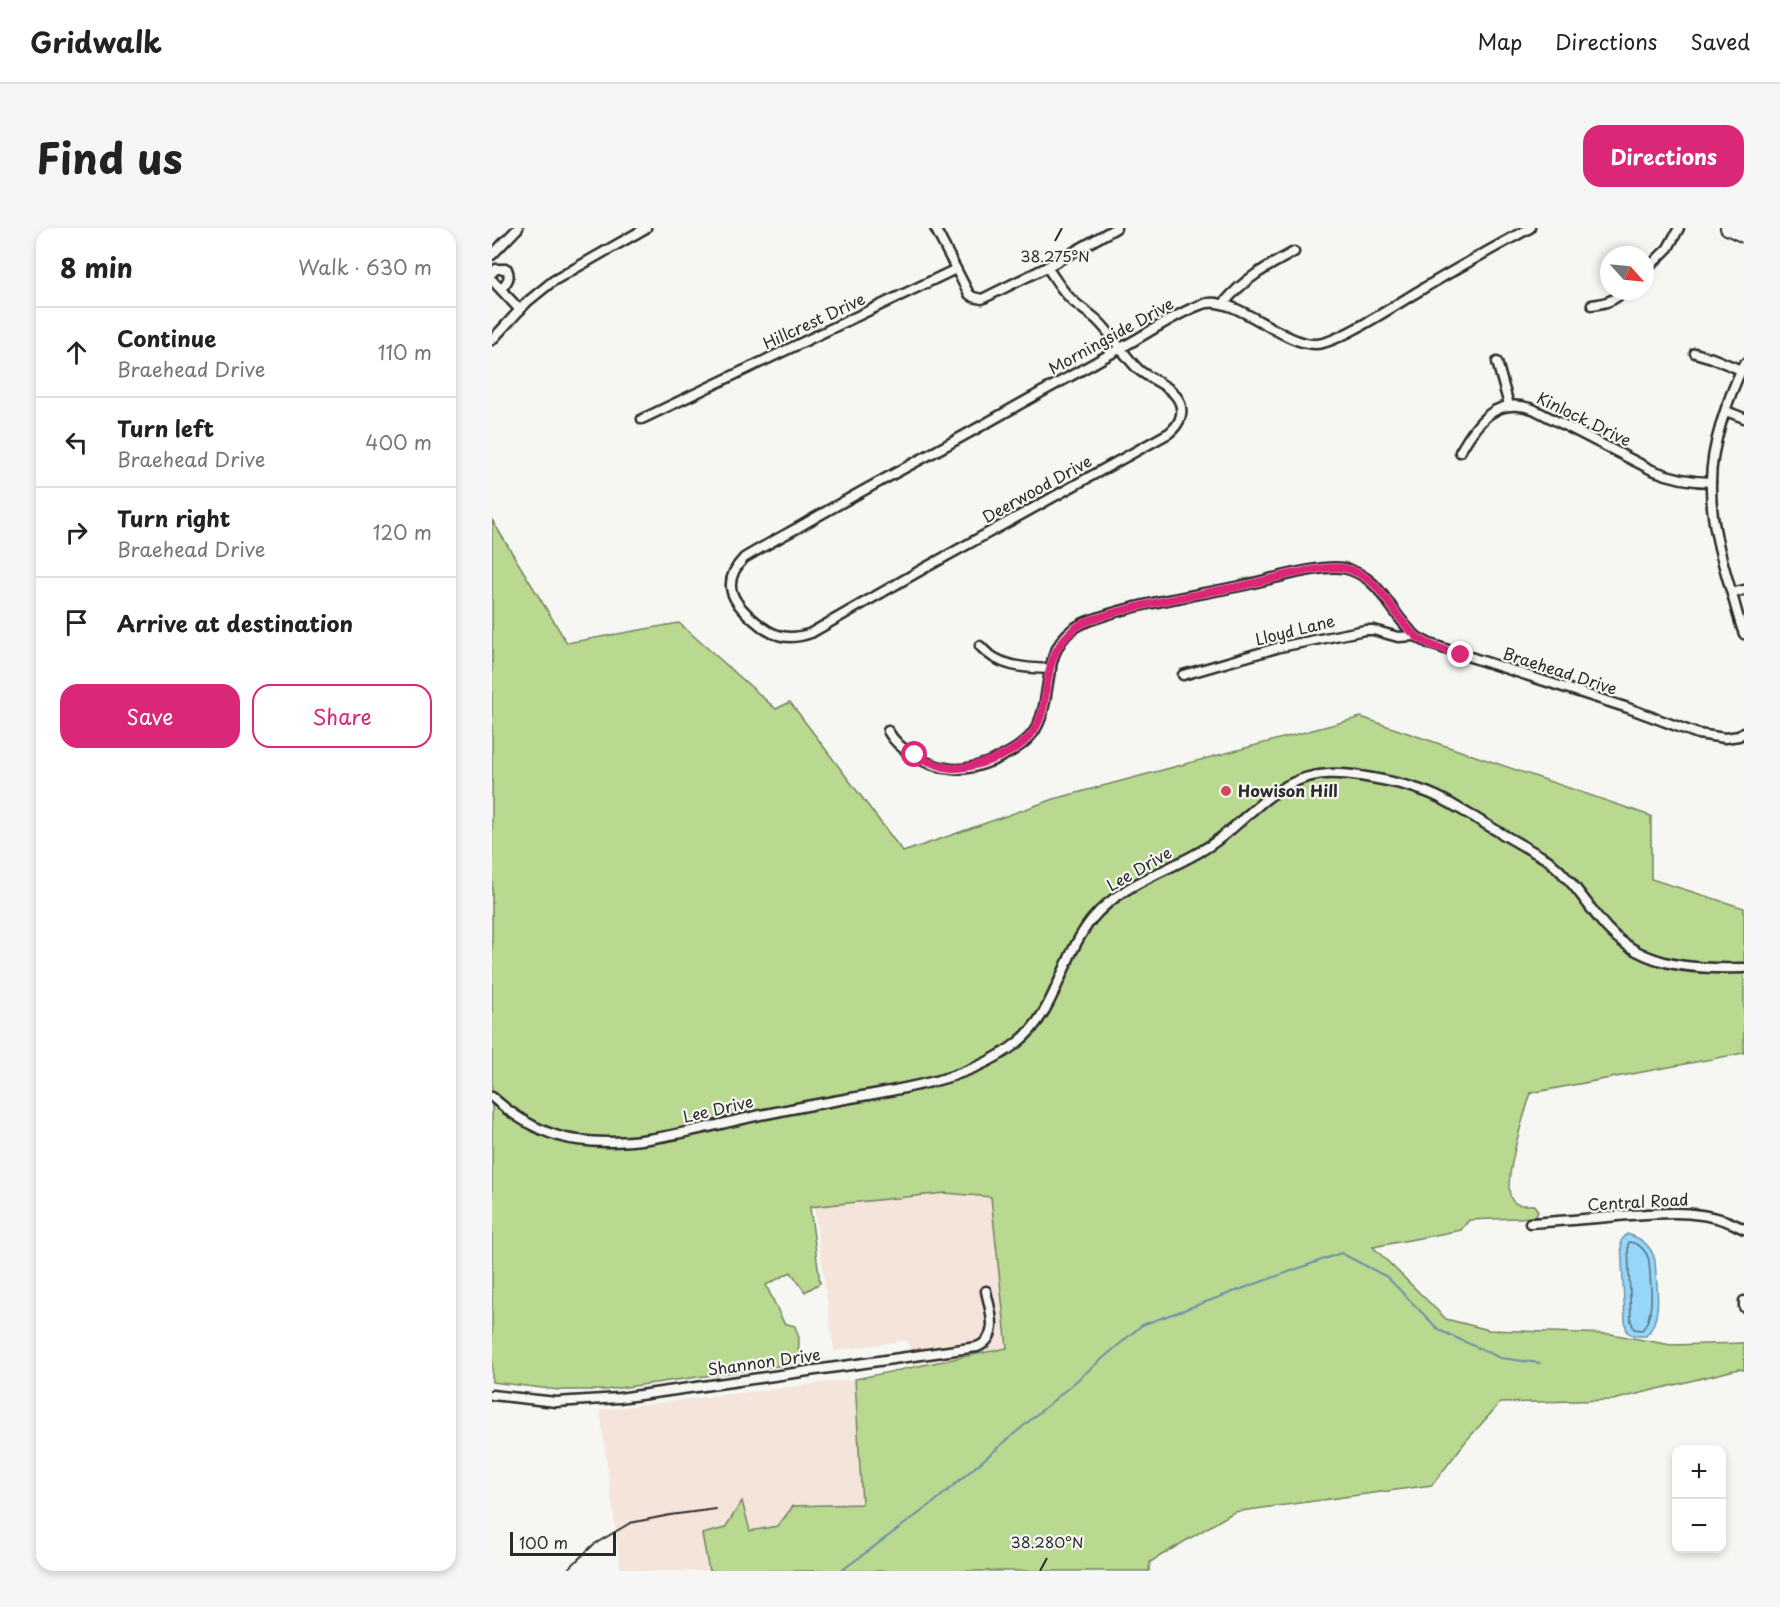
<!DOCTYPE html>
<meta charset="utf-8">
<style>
body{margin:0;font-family:"Playpen Sans",sans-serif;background:#f6f6f6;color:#222}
.controls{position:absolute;right:18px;bottom:18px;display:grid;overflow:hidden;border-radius:12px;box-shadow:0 3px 9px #0003}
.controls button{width:54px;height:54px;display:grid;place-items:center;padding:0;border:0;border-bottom:2px solid #e0e0e0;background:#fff;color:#222;font:30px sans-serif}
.compass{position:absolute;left:1108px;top:18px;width:54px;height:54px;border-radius:50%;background:#fff;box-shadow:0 3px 9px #0003;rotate:117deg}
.scale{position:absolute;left:18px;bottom:15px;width:106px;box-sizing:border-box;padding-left:6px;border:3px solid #2b2b2b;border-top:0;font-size:16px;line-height:21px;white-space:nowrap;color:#2b2b2b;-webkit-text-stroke:4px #f6f6f2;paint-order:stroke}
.stop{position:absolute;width:18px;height:18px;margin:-14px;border:4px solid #db2777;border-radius:50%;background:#fff}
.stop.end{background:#db2777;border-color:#fff;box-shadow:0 2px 6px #0008}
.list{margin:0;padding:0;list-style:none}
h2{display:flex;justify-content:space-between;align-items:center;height:78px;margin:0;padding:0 24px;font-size:26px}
h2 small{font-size:20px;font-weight:400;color:#767676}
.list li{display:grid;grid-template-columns:39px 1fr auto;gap:18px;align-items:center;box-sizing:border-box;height:90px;padding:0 24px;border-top:2px solid #e0e0e0}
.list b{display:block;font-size:22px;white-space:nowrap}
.list p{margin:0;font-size:20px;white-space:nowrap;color:#767676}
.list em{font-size:20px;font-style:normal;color:#767676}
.actions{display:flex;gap:12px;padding:18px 24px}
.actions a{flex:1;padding:14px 0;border:2px solid #db2777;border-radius:18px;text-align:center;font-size:21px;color:#db2777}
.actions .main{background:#db2777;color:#fff}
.icon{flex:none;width:33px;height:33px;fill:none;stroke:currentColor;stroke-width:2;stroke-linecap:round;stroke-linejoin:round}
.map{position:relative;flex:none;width:1252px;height:1343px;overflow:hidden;border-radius:18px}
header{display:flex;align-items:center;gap:36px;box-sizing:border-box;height:84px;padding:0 30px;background:#fff;border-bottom:2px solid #e0e0e0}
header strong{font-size:28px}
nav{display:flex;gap:33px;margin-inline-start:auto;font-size:21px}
.intro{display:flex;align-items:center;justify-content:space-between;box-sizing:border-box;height:144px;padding:0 36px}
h1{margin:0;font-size:42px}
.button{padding:15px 27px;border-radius:18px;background:#db2777;color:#fff;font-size:21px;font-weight:700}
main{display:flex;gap:36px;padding:0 36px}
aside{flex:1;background:#fff;border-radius:18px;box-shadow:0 3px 9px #0003}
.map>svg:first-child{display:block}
.built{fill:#f4e4da}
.green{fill:#b9d890;stroke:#72825e;stroke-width:1.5}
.water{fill:#97d6f8;stroke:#6c92a6;stroke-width:1.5}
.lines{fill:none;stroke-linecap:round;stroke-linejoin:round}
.shore{stroke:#566f7d;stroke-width:1.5}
.stream{stroke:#6c92a6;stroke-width:2}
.minor-casing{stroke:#2b2b2b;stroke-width:13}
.secondary-casing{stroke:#2b2b2b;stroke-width:16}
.minor{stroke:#f6f6f2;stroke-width:8}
.secondary{stroke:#f6f6f2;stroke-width:12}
.rail{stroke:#2b2b2b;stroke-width:2}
.route{stroke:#db2777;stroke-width:8}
.ticks{fill:none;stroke:#2b2b2b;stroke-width:2}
.poi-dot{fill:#d1495b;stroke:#f6f6f2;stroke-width:2}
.labels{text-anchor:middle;stroke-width:4.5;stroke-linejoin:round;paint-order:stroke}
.street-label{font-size:16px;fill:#2b2b2b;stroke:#f6f6f2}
.poi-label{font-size:16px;font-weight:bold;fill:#2b2b2b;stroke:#f6f6f2;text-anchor:start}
.ticks-label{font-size:15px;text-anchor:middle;fill:#2b2b2b;stroke:#f6f6f2;stroke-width:4.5;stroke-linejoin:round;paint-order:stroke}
</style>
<header>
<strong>Gridwalk</strong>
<nav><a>Map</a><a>Directions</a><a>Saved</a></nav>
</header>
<div class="intro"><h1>Find us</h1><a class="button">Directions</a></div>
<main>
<aside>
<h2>8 min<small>Walk · 630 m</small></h2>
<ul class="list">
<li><svg class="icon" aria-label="ahead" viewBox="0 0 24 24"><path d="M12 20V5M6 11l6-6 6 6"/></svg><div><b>Continue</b><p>Braehead Drive</p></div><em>110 m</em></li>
<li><svg class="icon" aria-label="left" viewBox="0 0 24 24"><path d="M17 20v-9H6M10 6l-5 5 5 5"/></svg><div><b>Turn left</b><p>Braehead Drive</p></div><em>400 m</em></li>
<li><svg class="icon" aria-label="right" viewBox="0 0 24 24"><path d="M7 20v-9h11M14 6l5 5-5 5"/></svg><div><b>Turn right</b><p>Braehead Drive</p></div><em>120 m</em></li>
<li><svg class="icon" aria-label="arrive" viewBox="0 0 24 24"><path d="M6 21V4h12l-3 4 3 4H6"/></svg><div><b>Arrive at destination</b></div></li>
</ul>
<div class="actions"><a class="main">Save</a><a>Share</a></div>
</aside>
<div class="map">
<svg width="1252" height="1343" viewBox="0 0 1252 1343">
<rect width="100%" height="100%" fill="#f6f6f2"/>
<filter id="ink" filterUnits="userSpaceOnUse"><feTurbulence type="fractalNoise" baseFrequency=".0167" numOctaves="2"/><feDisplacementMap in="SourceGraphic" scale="12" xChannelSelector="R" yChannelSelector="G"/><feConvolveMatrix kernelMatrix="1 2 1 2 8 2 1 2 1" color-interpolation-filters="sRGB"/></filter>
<g filter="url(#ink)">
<!-- built -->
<g class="built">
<path d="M453 965 499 969 515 1120 421 1139 416 1112 342 1123 322 978Z"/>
<path d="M363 1151 370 1276 301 1278 286 1298 257 1303 250 1274 233 1300 210 1306 217 1343H129L108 1182Z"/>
</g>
<!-- green -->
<path class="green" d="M0 292 75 415 187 395 284 481 298 474 411 624 562 571 869 489 1159 588V651L1252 680V825L1039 865C1034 881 1005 966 1023 975 1027 978 1037 977 1042 977L1046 983 1044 989 977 992 969 1002 881 1019 954 1091 997 1102 1119 1106 1179 1117 1252 1115V1142L1247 1141 1121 1172 1008 1175 974 1213 940 1257 742 1284 658 1334 657 1343H217L210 1306 233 1300 250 1273 258 1303 286 1298 301 1278 370 1276 363 1151 515 1120 499 969 453 965 318 979 328 1055 313 1064 299 1044 274 1057 292 1095 303 1098 307 1110 306 1135 113 1162H67L0 1154Z"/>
<!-- water -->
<path class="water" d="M1135 1006C1149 1010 1160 1018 1163 1033 1164 1055 1172 1090 1154 1108 1147 1108 1141 1108 1135 1104L1133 1093 1129 1013Z"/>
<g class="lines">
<!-- shore -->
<path class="shore" d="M1137 1014C1147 1015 1155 1023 1157 1033 1158 1052 1164 1088 1150 1102L1142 1101 1139 1093 1136 1017Z"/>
<!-- stream -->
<path class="stream" d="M349 1343 441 1275 650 1097 849 1025 895 1049 947 1102 1008 1130 1048 1135"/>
<!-- minor casing -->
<g class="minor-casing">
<g id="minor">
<path d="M443 0 477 66 481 69 490 71 555 39 624 0"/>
<path d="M0 27 26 0"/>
<path d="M555 39C562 49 568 60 577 69 585 78 596 84 605 92 621 107 631 127 647 142 659 152 680 158 687 173 693 185 687 197 677 205L431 341 319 405C308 409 298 411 286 407 277 405 270 399 263 393 240 374 228 355 252 330 270 319 289 309 307 299 377 258 450 221 521 180 562 157 603 135 643 112 664 100 689 83 711 76 743 66 790 117 824 116 846 116 909 73 932 60 967 39 1003 19 1038 0"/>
<path d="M1153 43 1176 20 1187 0"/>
<path d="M0 45 4 41H15C19 50 15 54 9 61"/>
<path d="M0 52 28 82"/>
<path d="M732 75C752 51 774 39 802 24"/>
<path d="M1100 77C1114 75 1122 73 1132 63"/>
<path d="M0 112 35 74 61 53 154 0"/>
<path d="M1203 125 1220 130 1249 142"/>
<path d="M1005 134 1017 177"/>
<path d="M1252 136C1236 170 1219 217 1219 254 1218 292 1229 330 1240 366 1244 380 1247 393 1252 406"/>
<path d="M1234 183 1252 190"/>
<path d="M150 191 464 41"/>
<path d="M968 224C985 194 1004 168 1041 181L1160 242C1180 250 1197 254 1219 254"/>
<path d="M1240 365 1252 362"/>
<path d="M488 418C506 439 532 440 559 441"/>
<path d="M691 447 788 419 873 402H881L906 409 923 408"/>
<path d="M396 503C407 523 437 539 460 541 484 543 526 525 541 505 563 474 547 426 581 401 587 397 595 393 602 391 647 375 701 368 748 358 773 353 828 336 851 340 890 348 897 385 923 407 927 411 933 413 938 416L1136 480 1206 506 1233 510 1247 508 1252 504"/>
<path d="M0 869C25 891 53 908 86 912 151 921 216 897 279 885 313 878 347 872 382 866 431 857 484 847 525 815 565 784 569 729 600 691 630 655 676 644 714 620 747 600 770 566 807 552 827 544 847 545 868 548 894 552 920 557 944 568 957 574 969 582 982 589 1006 604 1031 618 1056 632 1079 651 1090 669 1108 692 1145 739 1196 741 1252 740"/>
<path d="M1038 995C1067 993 1097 991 1126 988 1169 985 1213 979 1252 1001"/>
<path d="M1252 1073V1079"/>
<path d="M0 1167 64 1174 127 1170 485 1119C509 1109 498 1083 494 1063"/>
</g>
</g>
<!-- secondary casing -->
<g class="secondary-casing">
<path id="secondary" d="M1235 0 1252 8"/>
</g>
<!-- minor -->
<use href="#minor" class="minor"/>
<!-- secondary -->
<use href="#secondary" class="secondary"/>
<!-- rail -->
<path class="rail" d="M74 1343 101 1317 138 1295 178 1287 224 1281"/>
</g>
</g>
<g class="lines" filter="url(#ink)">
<!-- route -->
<path class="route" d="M423 527C454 543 464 544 496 533 582 505 533 445 579 404 585 398 594 393 602 391 649 375 700 368 749 358 773 353 829 336 852 340 891 349 897 385 923 407 935 418 954 421 969 427"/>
</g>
<!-- ticks -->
<path class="ticks" d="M563 13 570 0M548 1343 555 1330"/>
<!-- markers -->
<circle class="poi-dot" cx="734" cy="563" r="6"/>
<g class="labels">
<!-- street labels -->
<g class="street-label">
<text transform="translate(322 93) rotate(-25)" y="6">Hillcrest Drive</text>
<text transform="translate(619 108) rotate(-29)" y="6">Morningside Drive</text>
<text transform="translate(1092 191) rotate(26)" y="6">Kinlock Drive</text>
<text transform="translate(545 261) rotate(-29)" y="6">Deerwood Drive</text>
<text transform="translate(803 402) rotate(-14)" y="6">Lloyd Lane</text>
<text transform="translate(1068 443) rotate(18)" y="6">Braehead Drive</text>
<text transform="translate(647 641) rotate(-30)" y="6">Lee Drive</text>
<text transform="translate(226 881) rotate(-13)" y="6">Lee Drive</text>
<text transform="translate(1146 974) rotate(-3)" y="6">Central Road</text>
<text transform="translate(272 1134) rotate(-8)" y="6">Shannon Drive</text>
</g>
<!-- poi labels -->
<g class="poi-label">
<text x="746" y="569">Howison Hill</text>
</g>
</g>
<g class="ticks-label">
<text x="563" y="34">38.275°N</text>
<text x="555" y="1320">38.280°N</text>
</g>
</svg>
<div class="controls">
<button>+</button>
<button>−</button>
</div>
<svg class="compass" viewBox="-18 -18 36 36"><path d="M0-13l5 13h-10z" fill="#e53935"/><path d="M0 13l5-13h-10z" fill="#767676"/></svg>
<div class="scale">100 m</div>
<div class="stop" style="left:423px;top:527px"></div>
<div class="stop end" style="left:969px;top:427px"></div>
</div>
</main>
